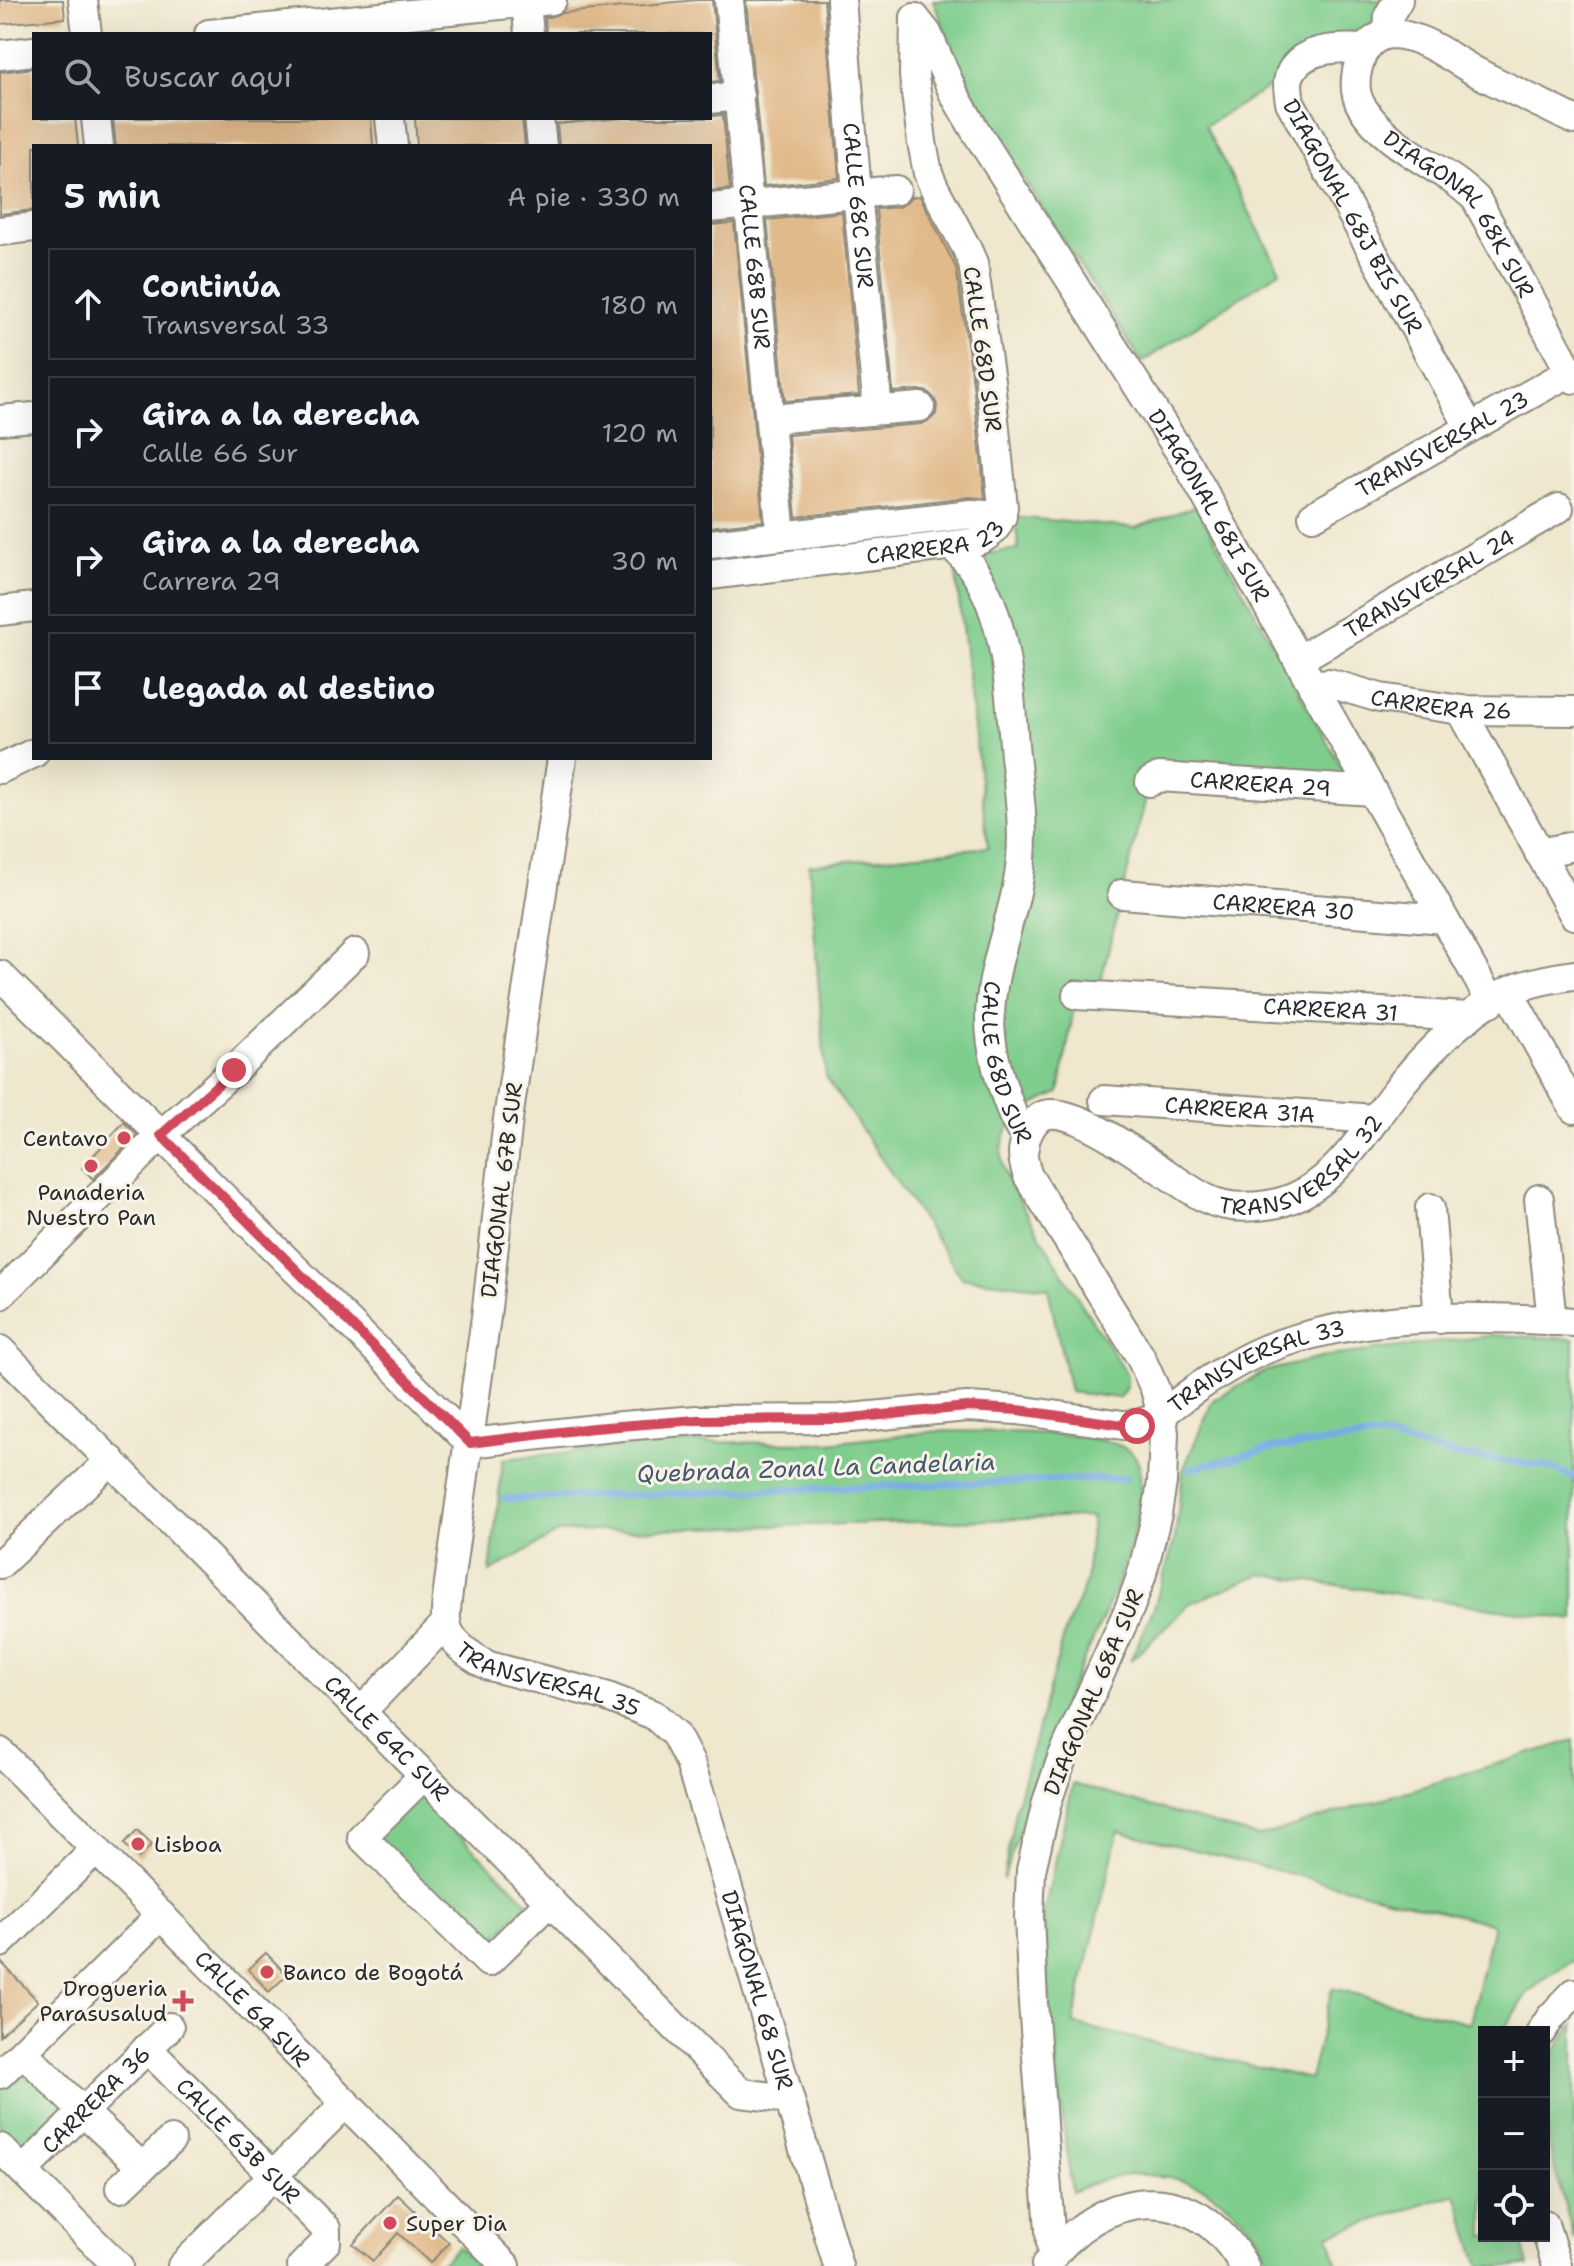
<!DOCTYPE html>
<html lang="es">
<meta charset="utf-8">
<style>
body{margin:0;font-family:"Shantell Sans",sans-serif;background:#20242c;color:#f1f3f6}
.controls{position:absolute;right:24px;bottom:24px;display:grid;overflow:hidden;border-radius:0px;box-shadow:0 8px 32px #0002}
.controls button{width:72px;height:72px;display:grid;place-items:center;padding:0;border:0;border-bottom:2px solid #363941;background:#171b24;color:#f1f3f6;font:40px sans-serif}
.stop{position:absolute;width:24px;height:24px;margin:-18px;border:6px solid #d1495b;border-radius:50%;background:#fff}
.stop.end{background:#d1495b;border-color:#fff;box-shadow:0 2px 8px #0008}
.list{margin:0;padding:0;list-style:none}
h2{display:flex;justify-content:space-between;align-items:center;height:104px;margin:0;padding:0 32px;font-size:34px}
h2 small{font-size:26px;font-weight:400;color:#9ea1a6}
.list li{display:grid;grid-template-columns:52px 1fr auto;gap:24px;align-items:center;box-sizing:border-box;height:112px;margin:0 16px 16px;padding:0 16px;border:2px solid #363941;border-radius:0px}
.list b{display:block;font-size:30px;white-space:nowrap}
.list p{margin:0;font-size:26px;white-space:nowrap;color:#9ea1a6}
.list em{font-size:26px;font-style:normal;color:#9ea1a6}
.icon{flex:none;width:44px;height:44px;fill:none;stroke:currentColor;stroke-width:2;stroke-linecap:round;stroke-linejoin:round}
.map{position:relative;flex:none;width:1574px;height:2266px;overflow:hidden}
.search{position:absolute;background:#171b24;box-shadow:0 8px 32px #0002;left:32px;top:32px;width:680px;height:88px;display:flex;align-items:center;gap:20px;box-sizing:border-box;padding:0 28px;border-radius:0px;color:#9ea1a6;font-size:30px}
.panel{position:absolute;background:#171b24;box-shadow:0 8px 32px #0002;left:32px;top:144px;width:680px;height:616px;border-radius:0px}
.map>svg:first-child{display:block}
.green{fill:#7fcd8d;stroke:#557c5c;stroke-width:2;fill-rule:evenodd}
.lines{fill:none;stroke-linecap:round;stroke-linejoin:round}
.stream{stroke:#77abe4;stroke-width:7}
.building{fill:#e1ba8b}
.minor-casing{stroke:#8d897c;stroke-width:32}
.minor{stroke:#fff;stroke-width:28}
.route{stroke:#d1495b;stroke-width:10}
.poi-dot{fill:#d1495b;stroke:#f7f3e8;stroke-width:3}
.labels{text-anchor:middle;stroke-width:6;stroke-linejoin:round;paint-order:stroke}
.street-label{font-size:22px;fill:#2b2b2b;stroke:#f7f3e8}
.poi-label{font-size:22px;fill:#2b2b2b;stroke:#f7f3e8;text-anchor:start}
.water-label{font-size:24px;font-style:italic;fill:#46586c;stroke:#f7f3e8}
</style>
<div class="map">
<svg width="1574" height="2266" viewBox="0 0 1574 2266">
<rect width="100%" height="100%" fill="#f7f3e8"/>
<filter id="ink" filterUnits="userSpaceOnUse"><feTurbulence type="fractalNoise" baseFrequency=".0125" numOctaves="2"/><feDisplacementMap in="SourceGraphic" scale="16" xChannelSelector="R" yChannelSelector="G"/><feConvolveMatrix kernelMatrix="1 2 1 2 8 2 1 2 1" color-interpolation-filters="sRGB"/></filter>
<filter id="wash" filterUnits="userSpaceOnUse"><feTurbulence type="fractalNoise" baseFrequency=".006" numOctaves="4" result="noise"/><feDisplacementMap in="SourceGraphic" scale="32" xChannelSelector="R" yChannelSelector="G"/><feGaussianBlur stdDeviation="1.8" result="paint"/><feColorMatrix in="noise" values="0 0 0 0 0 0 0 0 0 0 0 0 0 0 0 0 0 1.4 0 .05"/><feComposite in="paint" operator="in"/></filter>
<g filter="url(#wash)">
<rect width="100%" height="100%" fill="#efe7ce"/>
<!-- green -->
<g class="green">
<path d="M933 0H1385L1364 49 1292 73 1205 126 1280 271 1142 362 991 128 966 83Z"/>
<path d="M1196 506 1354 790 1150 782 1097 996H1076L1059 1093C1030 1105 1001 1119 1002 1156 1002 1177 1019 1199 1029 1217 1060 1270 1092 1321 1126 1373 1129 1384 1126 1390 1118 1398L1070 1392 1048 1288 962 1278 826 1077 809 865 988 847 954 558 1019 549 1014 517 1135 528Z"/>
<path d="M1495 1335 1574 1339V1620L1261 1574 1191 1603 1130 1661 1155 1605 1175 1538 1183 1470 1213 1400 1266 1371 1329 1356Z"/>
<path d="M939 1431C978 1432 1106 1429 1131 1452 1143 1463 1140 1475 1140 1491 1135 1567 1093 1633 1065 1702 1041 1760 1023 1821 1003 1880L1015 1810 1065 1632 1086 1582 1092 1517 559 1532 490 1572 503 1459 678 1442 828 1443Z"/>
<path d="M1574 1740V1960L1546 1977 1526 1995 1502 2032H1484V2236H1520L1528 2266H1480L1456 2194 1329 2235 1338 2266H1269L1258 2235 1232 2208 1204 2188 1169 2177 1133 2174 1102 2180 1072 2192 1050 2018 1043 1916 1073 1784 1259 1837ZM1118 1831 1493 1924 1470 2023 1332 1988 1310 2079 1073 2024Z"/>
<path d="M417 1794 529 1903 488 1945 376 1837Z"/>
<path d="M1574 2024V2240C1558 2169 1517 2088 1574 2024Z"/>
<path d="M23 2052 83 2112 23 2171 0 2148V2074Z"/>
<path d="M458 2246 477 2266H438Z"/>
</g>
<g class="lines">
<!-- stream -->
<g class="stream">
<path d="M1190 1469 1274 1448 1381 1436 1455 1455 1546 1466 1574 1477"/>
<path d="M505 1499 1127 1478"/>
</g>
</g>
<g id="blocks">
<!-- building -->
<g class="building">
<path d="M0 0H63L65 18 0 24Z"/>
<path d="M697 0H712L720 81 710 82V34H546L545 18 562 13Z"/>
<path d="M746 0H824L839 178 764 186Z"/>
<path d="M34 68V118H75L78 146H34V210L0 214V72Z"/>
<path d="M723 115 730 189 710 191V146H559L557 124 622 118H710V116Z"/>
<path d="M113 118H371L373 146H116Z"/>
<path d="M415 118H522L525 146H417Z"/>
<path d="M920 196 956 268 973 383 985 498 969 497 796 517 788 435 921 424 930 420 936 414 937 405 934 398 928 392 919 390 893 392 876 209 898 207 906 203 911 197Z"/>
<path d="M842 212 859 395 785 401 767 220Z"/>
<path d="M734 223 763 521 710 527V225Z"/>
<path d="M124 1122 137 1135 93 1179 82 1168Z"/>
<path d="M137 1830 152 1844 139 1858 124 1844Z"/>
<path d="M266 1953 287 1975 269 1992 248 1969Z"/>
<path d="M0 1961 38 2001 0 2036Z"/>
<path d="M398 2195 449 2243 430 2263 398 2233 373 2261 353 2244Z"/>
</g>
</g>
</g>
<g filter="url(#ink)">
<use href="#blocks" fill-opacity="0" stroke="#8d897c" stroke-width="2"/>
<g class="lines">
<!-- minor casing -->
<g class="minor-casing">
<g id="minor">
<path d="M83 0 87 34"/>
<path id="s1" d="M729 0 781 535"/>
<path id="s2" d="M841 0 857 193 878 410"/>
<path d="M526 3 529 34"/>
<path id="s3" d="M915 18 927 33 954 94 975 130 1190 468 1491 1002"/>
<path d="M209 34 552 0"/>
<path d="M1388 34 1389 15 1398 0"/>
<path id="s4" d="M1364 49C1337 47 1294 47 1288 82 1288 88 1289 96 1290 102L1470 428"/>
<path d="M0 55 34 51"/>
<path d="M710 99 739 96"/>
<path d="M96 118 99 146"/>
<path d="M390 118 393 146"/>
<path d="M539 118 542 146"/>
<path id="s5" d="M1574 120C1543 104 1511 90 1480 74 1453 60 1422 34 1391 34 1375 35 1365 46 1360 60 1355 75 1353 93 1362 107 1389 150 1442 165 1476 199L1574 379"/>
<path d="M710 208 896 190"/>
<path d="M0 231 34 227"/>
<path d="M770 419 920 407"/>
<path d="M0 420 34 417"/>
<path id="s6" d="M1313 516 1570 372"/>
<path d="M710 544 971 514 1002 516"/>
<path id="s7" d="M953 547C1008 594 1009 688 1015 756 1019 790 1024 825 1021 859 1017 913 990 964 990 1019 990 1051 1001 1084 1012 1113 1015 1122 1023 1132 1025 1141 1025 1145 1023 1149 1023 1153 1023 1161 1025 1168 1028 1176L1140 1356 1155 1389 1162 1415 1164 1434 1162 1482 1157 1514 1141 1577 1130 1607 1062 1758 1047 1802 1031 1870 1029 1917 1033 2003 1052 2257"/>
<path id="s8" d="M710 575 971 543C990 537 1000 528 1003 507L990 381 973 263 966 247 934 187 928 173 922 142 914 76 915 18"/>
<path d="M0 611 34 607"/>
<path id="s9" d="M1298 660 1559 508"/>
<path id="s10" d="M1312 685 1329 683 1380 698 1461 710 1574 711"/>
<path d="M1461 710 1574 915"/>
<path id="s11" d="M562 758 508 1119 486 1317 449 1583C448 1595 445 1609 446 1621 448 1643 472 1657 489 1666L605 1696 654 1715 675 1734 690 1763 712 1833 838 2266"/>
<path d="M0 769 34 753"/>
<path id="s12" d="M1150 782 1159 777 1372 791"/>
<path d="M1539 853 1574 846"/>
<path id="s13" d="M1122 894 1444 919"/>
<path id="s14" d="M0 975 470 1443 622 1426 697 1420 840 1419 967 1407 1018 1410 1123 1425C1155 1426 1172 1405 1197 1388 1219 1373 1242 1359 1266 1349 1359 1312 1476 1315 1574 1322"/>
<path d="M1509 992 1574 1109"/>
<path id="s15" d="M1077 995 1469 1017"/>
<path id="s16" d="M1104 1100 1376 1119"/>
<path id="s17" d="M1025 1140C1029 1131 1032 1121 1042 1116 1077 1100 1172 1183 1207 1199 1225 1208 1247 1208 1267 1205 1327 1197 1359 1140 1392 1096 1420 1059 1466 1011 1509 991 1530 982 1552 978 1574 975"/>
<path d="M1539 1199 1552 1321"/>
<path d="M1430 1208 1439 1319"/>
<path d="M0 1295 161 1135 234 1070 355 953"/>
<path id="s18" d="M0 1350 741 2093 789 2099"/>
<path d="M0 1564 111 1460"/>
<path d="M361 1712 446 1623"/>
<path id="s19" d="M0 1752 506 2266"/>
<path d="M424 1775 362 1837 488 1962 550 1901"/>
<path d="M0 1943 96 1849"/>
<path d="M1541 2032 1551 2017 1574 1993"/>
<path id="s20" d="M147 2048 326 2229V2242L302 2266"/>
<path d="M23 2052 83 2112 142 2167"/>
<path d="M0 2074 161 1915"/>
<path d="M0 2148 118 2266"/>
<path id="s21" d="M23 2171 169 2027"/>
<path d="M120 2188 171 2140"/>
<path d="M1544 2224 1557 2266"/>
<path d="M1046 2265C1101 2188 1194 2177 1244 2266"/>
<path d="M182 2266 346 2103"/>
</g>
</g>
<!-- minor -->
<use href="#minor" class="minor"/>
</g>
</g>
<g class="lines" filter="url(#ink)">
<!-- route -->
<path class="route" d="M234 1070 161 1135 470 1443 593 1428 697 1420 840 1419 967 1407 1018 1410 1123 1425 1137 1426"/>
</g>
<!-- markers -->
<g class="poi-dot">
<circle cx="124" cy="1138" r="8"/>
<circle cx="91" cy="1166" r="8"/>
<circle cx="138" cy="1844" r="8"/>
<circle cx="267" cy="1972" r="8"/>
<path d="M179 1989h8v8h8v8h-8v8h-8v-8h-8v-8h8z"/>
<circle cx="390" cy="2223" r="8"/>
</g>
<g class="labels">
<!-- street labels -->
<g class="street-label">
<text dy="8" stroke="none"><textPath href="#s2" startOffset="206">CALLE 68C SUR</textPath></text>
<text dy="8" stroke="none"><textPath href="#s4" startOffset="242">DIAGONAL 68J BIS SUR</textPath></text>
<text dy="8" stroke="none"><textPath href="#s5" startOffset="442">DIAGONAL 68K SUR</textPath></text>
<text dy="8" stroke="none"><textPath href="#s1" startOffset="268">CALLE 68B SUR</textPath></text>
<text transform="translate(983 349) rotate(82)" y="8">CALLE 68D SUR</text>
<text dy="8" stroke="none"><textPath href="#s6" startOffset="148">TRANSVERSAL 23</textPath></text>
<text dy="8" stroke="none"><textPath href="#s3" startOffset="570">DIAGONAL 68I SUR</textPath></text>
<text dy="8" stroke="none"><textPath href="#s8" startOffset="228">CARRERA 23</textPath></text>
<text dy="8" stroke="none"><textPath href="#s9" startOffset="152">TRANSVERSAL 24</textPath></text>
<text dy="8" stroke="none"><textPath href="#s10" startOffset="132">CARRERA 26</textPath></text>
<text dy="8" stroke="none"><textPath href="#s12" startOffset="112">CARRERA 29</textPath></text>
<text dy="8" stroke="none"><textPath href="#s13" startOffset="162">CARRERA 30</textPath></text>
<text dy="8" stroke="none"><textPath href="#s15" startOffset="254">CARRERA 31</textPath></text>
<text dy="8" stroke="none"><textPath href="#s7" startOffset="536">CALLE 68D SUR</textPath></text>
<text dy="8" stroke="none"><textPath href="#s16" startOffset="136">CARRERA 31A</textPath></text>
<text dy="8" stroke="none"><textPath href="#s17" startOffset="328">TRANSVERSAL 32</textPath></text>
<text transform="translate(501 1190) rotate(-83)" y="8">DIAGONAL 67B SUR</text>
<text dy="8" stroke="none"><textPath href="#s14" startOffset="1468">TRANSVERSAL 33</textPath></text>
<text dy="8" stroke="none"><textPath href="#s11" startOffset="996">TRANSVERSAL 35</textPath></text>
<text transform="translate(1093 1692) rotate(-67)" y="8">DIAGONAL 68A SUR</text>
<text dy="8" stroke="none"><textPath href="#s18" startOffset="548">CALLE 64C SUR</textPath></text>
<text dy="8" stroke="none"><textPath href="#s11" startOffset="1406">DIAGONAL 68 SUR</textPath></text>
<text dy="8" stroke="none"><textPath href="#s19" startOffset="360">CALLE 64 SUR</textPath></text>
<text dy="8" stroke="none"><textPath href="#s21" startOffset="102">CARRERA 36</textPath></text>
<text dy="8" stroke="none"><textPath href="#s20" startOffset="130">CALLE 63B SUR</textPath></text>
</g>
<!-- poi labels -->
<g class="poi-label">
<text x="108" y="1146" text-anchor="end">Centavo</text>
<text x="91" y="1200" text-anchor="middle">Panaderia<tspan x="91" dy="25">Nuestro Pan</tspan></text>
<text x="154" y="1852">Lisboa</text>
<text x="283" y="1980">Banco de Bogotá</text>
<text x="167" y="1996" text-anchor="end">Drogueria<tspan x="167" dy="25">Parasusalud</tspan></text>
<text x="406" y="2231">Super Dia</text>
</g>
<!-- water labels -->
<g class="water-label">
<text transform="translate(816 1468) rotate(-2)" y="8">Quebrada Zonal La Candelaria</text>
</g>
</g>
</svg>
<div class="controls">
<button>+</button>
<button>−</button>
<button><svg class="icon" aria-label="locate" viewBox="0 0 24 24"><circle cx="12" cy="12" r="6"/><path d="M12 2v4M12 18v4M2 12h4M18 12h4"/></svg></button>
</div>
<div class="stop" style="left:1137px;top:1426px"></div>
<div class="stop end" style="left:234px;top:1070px"></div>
<div class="search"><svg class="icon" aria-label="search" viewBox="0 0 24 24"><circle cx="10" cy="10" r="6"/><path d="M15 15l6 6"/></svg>Buscar aquí</div>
<section class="panel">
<h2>5 min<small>A pie · 330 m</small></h2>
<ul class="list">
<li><svg class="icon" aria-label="ahead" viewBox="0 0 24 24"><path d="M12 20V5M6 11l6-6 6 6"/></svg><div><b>Continúa</b><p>Transversal 33</p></div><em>180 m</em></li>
<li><svg class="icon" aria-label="right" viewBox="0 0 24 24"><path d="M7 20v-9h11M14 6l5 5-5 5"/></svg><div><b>Gira a la derecha</b><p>Calle 66 Sur</p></div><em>120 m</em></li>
<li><svg class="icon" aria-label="right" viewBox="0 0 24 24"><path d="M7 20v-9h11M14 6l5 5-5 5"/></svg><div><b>Gira a la derecha</b><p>Carrera 29</p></div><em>30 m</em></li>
<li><svg class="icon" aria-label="arrive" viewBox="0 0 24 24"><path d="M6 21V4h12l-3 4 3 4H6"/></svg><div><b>Llegada al destino</b></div></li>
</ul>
</section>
</div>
